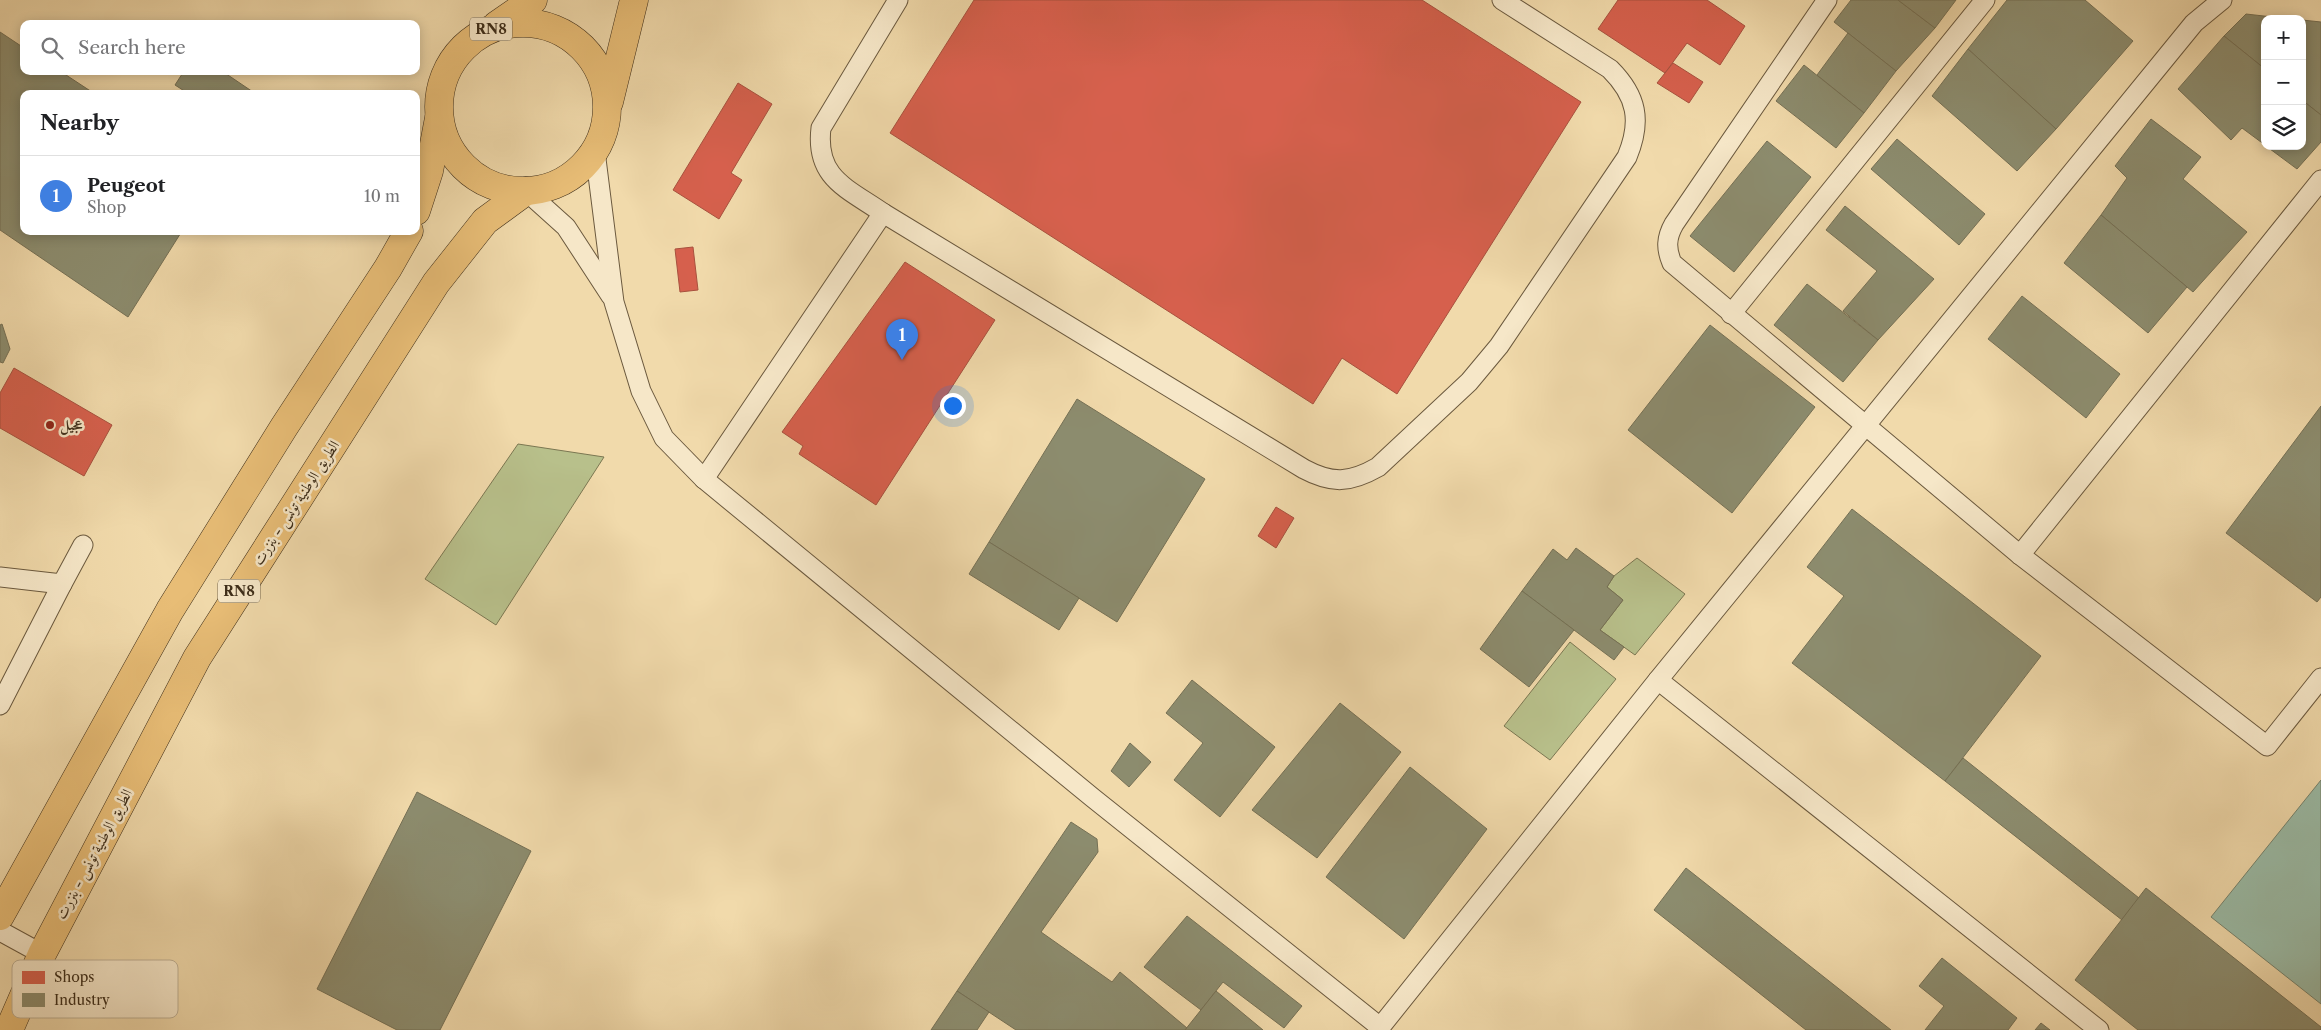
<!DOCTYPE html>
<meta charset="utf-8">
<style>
body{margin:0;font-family:"Libre Caslon Text",Amiri,serif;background:#f6f6f6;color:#202124}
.controls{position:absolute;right:15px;top:15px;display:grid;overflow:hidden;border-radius:10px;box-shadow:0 2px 12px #0003}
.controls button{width:45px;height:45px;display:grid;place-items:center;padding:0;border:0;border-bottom:1px solid #e0e0e0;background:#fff;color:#202124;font:25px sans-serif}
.you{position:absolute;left:952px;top:405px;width:18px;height:18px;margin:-12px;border:4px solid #fff;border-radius:50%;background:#1a73e8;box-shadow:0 0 0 8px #1a73e833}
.badge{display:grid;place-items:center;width:32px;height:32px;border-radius:50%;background:#8f2418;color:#fff;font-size:16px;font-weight:700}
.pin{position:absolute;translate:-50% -41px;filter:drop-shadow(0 1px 2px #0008)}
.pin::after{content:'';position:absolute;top:26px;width:18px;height:15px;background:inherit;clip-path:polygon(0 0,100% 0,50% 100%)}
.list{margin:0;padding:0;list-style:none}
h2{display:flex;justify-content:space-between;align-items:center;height:65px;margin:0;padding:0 20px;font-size:21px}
h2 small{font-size:16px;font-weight:400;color:#757577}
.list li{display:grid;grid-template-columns:32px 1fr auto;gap:15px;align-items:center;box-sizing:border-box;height:80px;padding:0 20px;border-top:1px solid #e0e0e0}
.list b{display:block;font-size:19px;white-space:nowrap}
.list p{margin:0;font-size:16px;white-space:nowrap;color:#757577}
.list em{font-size:16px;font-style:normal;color:#757577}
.icon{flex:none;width:28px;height:28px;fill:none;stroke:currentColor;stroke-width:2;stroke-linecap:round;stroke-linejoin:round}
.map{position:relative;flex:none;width:2321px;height:1030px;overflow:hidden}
.search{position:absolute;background:#fff;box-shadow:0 2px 12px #0003;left:20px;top:20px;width:400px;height:55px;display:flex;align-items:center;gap:12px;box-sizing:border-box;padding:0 18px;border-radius:10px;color:#757577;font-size:19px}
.panel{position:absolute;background:#fff;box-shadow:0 2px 12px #0003;left:20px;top:90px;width:400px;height:145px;border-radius:10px}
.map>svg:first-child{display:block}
.green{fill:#b8c08b;stroke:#7b7752}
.water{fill:#9bbba6;stroke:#76836e}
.shops{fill:#d6604d;stroke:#a8513e}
.industry{fill:#8c8c6e;stroke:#757055}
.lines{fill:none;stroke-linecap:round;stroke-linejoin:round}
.service-casing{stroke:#6b593e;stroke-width:21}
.primary-casing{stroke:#3e2e1a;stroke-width:29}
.service{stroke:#f6e7c8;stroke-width:19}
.primary{stroke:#e8bd76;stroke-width:28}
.poi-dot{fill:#8f2418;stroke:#f6e7c8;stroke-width:2}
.labels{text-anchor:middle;stroke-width:5;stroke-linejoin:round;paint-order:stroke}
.shield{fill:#f6e7c8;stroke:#75664e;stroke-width:1}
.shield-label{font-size:14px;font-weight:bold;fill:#3e2e1a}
.poi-label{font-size:15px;font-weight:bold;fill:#3e2e1a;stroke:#f6e7c8;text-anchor:start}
.street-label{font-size:15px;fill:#3e2e1a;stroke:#f6e7c8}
.key{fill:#f6e7c8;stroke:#bfb094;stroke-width:1}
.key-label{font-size:14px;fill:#3e2e1a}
</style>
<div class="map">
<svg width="2321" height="1030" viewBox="0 0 2321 1030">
<rect width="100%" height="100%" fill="#f1daab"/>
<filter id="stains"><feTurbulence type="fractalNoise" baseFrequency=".004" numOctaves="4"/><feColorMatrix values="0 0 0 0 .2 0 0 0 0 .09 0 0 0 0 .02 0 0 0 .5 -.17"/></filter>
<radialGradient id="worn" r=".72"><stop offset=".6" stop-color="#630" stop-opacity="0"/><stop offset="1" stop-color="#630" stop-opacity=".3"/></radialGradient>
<!-- green -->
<g class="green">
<path d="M518 444 604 457 496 625 425 579Z"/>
<path d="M1637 558 1685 594 1635 655 1600 630 1623 600 1607 587 1614 576Z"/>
<path d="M1570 642 1616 679 1550 760 1504 726Z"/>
</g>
<!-- water -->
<path class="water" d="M2321 780V1004L2211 917Z"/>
<!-- shops -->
<g class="shops">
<path d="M974 0H1422L1581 102 1397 394 1342 358 1313 404 890 133Z"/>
<path d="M1618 0H1707L1745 26 1720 65 1687 43 1665 73 1598 29Z"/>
<path d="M1673 63 1703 82 1689 103 1657 83Z"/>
<path d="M738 83 772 104 731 173 742 180 719 219 673 190Z"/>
<path d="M693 247 698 290 680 292 675 249Z"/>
<path d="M905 262 995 320 876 505 799 454 803 446 782 432Z"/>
<path d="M14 368 112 425 84 476 0 428V393Z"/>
<path d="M1276 507 1294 518 1276 548 1258 536Z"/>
</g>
<!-- industry -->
<g class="industry">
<path d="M1851 0H1898L1935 28 1896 71 1834 22Z"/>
<path d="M1898 0H1956L1935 28Z"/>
<path d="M2007 0H2085L2133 41 2056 129 1968 49Z"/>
<path d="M2246 14 2290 19H2265V69L2224 36Z"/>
<path d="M2302 20 2321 22V115L2302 100Z"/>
<path d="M0 32 24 48V71H60L95 94H24V231H182L128 317 0 230Z"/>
<path d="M1848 33 1896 71 1864 113 1817 75Z"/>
<path d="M2224 36 2265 69V145L2242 128 2231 140 2178 89Z"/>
<path d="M1968 49 2056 129 2017 171 1932 96Z"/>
<path d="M1804 65 1864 113 1836 148 1776 101Z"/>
<path d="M184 71H222L256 94H189L175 85Z"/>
<path d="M2302 100 2321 115V142L2297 169 2266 146H2302Z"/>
<path d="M2151 119 2201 157 2183 179 2247 232 2193 292 2101 215 2127 178 2115 166Z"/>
<path d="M1897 139 1985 214 1959 245 1871 169Z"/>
<path d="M1767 141 1811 177 1734 272 1690 236Z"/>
<path d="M1845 206 1934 279 1878 340 1843 311 1877 271 1826 230Z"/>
<path d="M2101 215 2187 287 2148 333 2064 263Z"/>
<path d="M1807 284 1878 340 1843 382 1774 325Z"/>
<path d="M2022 296 2120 374 2086 418 1988 339Z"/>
<path d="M2 324 10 349 3 363 0 362V325Z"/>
<path d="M1710 325 1815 407 1732 513 1628 430Z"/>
<path d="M1077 399 1205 479 1117 622 989 542Z"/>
<path d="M2321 406V597L2317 602 2226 533Z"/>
<path d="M1852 509 2041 656 1945 781 1792 663 1844 596 1807 567Z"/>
<path d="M989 542 1079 598 1059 630 969 574Z"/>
<path d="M1576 548 1614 576 1607 587 1623 600 1600 630 1624 647 1614 660 1522 591 1553 549 1567 560Z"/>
<path d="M1522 591 1574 630 1529 687 1480 649Z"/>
<path d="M1192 680 1275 747 1220 817 1174 780 1203 743 1166 713Z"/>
<path d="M1340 703 1401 752 1317 858 1252 810Z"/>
<path d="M1130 743 1151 762 1129 787 1111 771Z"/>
<path d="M1963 758 2139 898 2122 920 1945 781Z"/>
<path d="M1410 767 1487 829 1404 939 1326 877Z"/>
<path d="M417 792 531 851 440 1030H397L317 989Z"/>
<path d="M1071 822 1097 839 1098 852 1041 932 1112 982 1120 972 1187 1028 1185 1030H1016L957 991Z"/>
<path d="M1686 868 1891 1030H1806L1654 910Z"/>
<path d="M2146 888 2321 1027V1030H2138L2075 980Z"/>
<path d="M1187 916 1302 1006 1284 1028 1223 982 1201 1010 1144 967Z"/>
<path d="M1942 958 2017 1018 2008 1030H1925L1944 1006 1919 986Z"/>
<path d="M957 991 989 1012 977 1030H931Z"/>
<path d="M1216 991 1263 1030H1185Z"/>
<path d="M2041 1023 2050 1030H2035Z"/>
</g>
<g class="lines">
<!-- service casing -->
<g class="service-casing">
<g id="service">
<path d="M898 0 821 128C815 178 847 188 883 213L1304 469C1332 484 1350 483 1378 467L1469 382 1499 346 1627 157C1642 121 1637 96 1610 69L1502 0"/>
<path d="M1827 0 1674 224C1666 238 1666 249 1672 263L2020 555 2267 746 2321 678"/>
<path d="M595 151 614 302 641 391 664 438 704 479 1093 798 1380 1027"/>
<path d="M526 191 566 227 611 296"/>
<path d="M1731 314 1985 0"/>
<path d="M704 479 883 213"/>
<path d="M2020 555 2321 180"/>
<path d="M0 577 62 584 83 545"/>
<path d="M1658 680 2099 1030"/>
<path d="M0 705 62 584"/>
<path d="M0 931 42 954"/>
<path d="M1378 1030 1658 680 2194 23 2222 0"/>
</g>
</g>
<!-- primary casing -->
<g class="primary-casing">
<g id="primary">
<circle cx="523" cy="107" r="84"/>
<path d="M497 25 533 0"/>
<path d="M609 102 634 0"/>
<path d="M416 211 429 171 439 118"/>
<path d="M0 916 170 610 284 427 388 268 409 231"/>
<path d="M9 1030 42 954 197 658 436 283 485 221 526 191"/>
</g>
</g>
<!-- service -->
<use href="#service" class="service"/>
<!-- primary -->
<use href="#primary" class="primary"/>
</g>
<!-- markers -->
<circle class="poi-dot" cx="50" cy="425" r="5"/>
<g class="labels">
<!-- shield labels -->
<g class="shield">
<rect x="470" y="17.5" width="42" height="23" rx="4"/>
<rect x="218" y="579.5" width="42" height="23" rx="4"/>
</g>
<g class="shield-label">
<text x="491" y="34">RN8</text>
<text x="239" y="596">RN8</text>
</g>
<!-- poi labels -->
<g class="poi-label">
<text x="60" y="430">عجيل</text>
</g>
<!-- street labels -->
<g class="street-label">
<text transform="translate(296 503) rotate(-57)" y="5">الطريق الوطنية تونس - بنزرت</text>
<text transform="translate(94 854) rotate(-62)" y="5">الطريق الوطنية تونس - بنزرت</text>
</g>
</g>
<!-- legend -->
<rect x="12" y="960" width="166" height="58" rx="8" class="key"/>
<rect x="22" y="971" width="23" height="13" fill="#d6604d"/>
<rect x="22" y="993" width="23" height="14" fill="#8c8c6e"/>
<g class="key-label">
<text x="54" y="982">Shops</text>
<text x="54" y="1005">Industry</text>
</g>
<rect width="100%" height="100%" filter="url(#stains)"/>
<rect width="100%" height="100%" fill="url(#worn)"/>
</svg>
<div class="controls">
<button>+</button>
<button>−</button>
<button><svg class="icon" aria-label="layers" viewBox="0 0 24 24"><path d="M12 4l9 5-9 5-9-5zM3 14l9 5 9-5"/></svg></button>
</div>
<div class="you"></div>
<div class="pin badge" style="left:902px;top:360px;background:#3f7fe0">1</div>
<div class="search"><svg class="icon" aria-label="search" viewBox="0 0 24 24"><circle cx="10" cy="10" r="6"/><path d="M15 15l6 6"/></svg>Search here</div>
<section class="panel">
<h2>Nearby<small></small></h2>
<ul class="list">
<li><span class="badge" style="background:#3f7fe0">1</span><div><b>Peugeot</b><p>Shop</p></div><em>10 m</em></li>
</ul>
</section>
</div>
